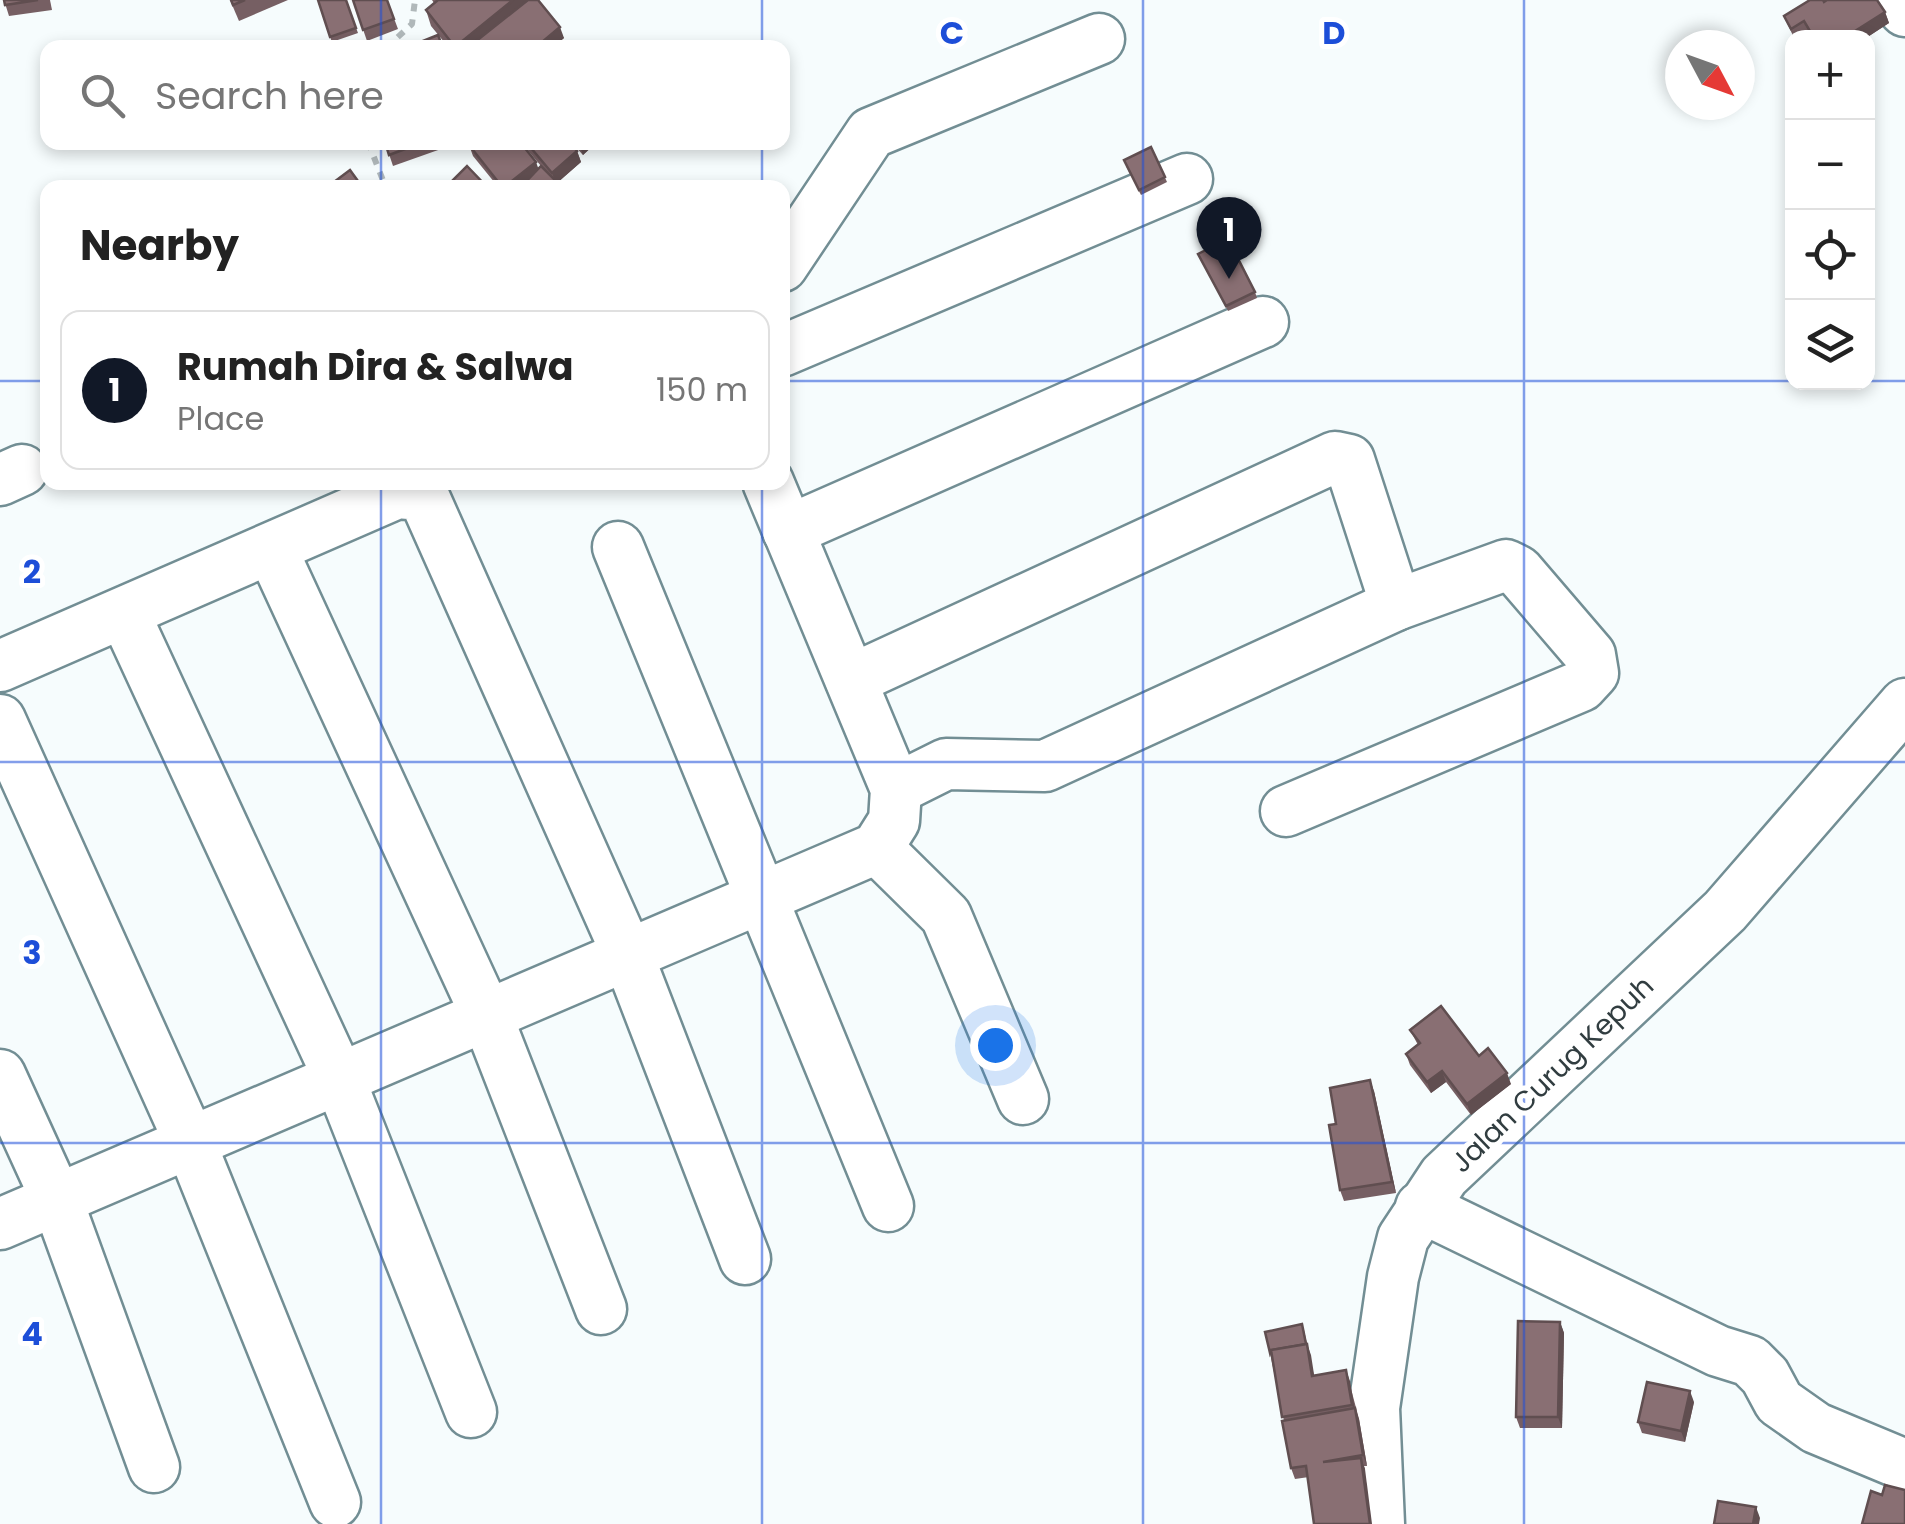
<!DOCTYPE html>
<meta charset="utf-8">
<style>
body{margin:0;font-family:Poppins,sans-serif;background:#f6f6f6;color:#222}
.controls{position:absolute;right:30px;top:30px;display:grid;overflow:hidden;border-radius:20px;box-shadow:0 5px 15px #0003}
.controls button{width:90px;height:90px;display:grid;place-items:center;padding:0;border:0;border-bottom:2px solid #e0e0e0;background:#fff;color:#222;font:50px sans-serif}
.compass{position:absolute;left:1665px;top:30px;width:90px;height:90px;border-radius:50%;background:#fff;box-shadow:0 5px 15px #0003;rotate:131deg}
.you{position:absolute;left:995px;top:1045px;width:35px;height:35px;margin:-25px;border:8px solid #fff;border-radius:50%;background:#1a73e8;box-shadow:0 0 0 15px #1a73e833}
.badge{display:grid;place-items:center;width:65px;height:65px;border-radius:50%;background:#111827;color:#fff;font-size:32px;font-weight:700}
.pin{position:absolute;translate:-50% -82px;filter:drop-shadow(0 2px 5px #0008)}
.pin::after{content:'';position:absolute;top:52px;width:35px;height:30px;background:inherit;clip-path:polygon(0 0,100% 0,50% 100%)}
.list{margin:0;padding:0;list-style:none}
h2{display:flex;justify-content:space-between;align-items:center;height:130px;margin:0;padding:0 40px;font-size:42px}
h2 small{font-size:32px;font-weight:400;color:#767676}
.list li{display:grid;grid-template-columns:65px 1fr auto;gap:30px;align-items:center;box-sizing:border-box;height:160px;margin:0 20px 20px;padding:0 20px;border:2px solid #e0e0e0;border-radius:20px}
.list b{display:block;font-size:38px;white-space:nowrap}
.list p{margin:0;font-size:32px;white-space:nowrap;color:#767676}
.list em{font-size:32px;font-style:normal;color:#767676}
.icon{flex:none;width:55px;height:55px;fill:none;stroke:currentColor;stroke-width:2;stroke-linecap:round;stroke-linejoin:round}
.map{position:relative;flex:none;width:1905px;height:1524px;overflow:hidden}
.search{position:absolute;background:#fff;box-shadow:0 5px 15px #0003;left:40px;top:40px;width:750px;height:110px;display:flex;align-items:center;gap:25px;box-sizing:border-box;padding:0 35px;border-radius:20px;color:#767676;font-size:38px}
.panel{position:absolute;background:#fff;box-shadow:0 5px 15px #0003;left:40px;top:180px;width:750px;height:310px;border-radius:20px}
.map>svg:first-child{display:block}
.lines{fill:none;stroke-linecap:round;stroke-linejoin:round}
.minor-casing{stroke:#728e94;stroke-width:55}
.path{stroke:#b0b8ba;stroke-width:6;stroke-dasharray:8 8;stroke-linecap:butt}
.minor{stroke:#fff;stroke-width:50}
.wall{fill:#765f63}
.shaded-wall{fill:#604e50}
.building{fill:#896f73;stroke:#604e50;stroke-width:2.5}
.grid{fill:none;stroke:#1d4ed8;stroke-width:2.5;stroke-opacity:0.55}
.labels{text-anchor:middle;stroke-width:10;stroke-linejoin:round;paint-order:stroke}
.street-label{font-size:28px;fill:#313d40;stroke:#fff}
.grid-label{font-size:32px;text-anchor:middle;font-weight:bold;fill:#1d4ed8;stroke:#fff;stroke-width:10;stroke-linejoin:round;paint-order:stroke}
</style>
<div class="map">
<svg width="1905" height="1524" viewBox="0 0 1905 1524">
<rect width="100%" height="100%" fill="#f6fcfd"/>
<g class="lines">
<!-- minor casing -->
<g class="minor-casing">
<g id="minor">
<path d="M1895 0 1905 11"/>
<path d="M782 266 871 133 1099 39"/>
<path d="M782 351 1187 179"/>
<path d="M0 480 22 470"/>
<path d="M788 531 1263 322"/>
<path d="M618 547 888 1206"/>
<path d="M272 550 486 1014 601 1309"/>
<path d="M124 613 339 1078 471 1412"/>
<path d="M0 666 397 493 423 495 627 953 745 1259"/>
<path d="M851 680 1335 457 1349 460 1396 605"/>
<path d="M0 720 190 1142 335 1502"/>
<path d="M896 789 946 764 1045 766 1396 605 1506 565 1518 571 1590 655 1593 673 1581 686 1286 811"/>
<path d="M877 848 946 916 1023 1099"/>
<path d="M0 1075 57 1200 154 1467"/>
<path d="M1421 1207 1718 1351 1750 1361 1765 1376 1779 1402 1816 1428 1905 1465"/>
<path d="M0 1224 877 848 894 821 896 789 768 482"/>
<path d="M1379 1524 1374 1408 1393 1277 1403 1238 1444 1176 1725 911 1905 704"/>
</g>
</g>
<!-- path -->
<g class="path">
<path d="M386 48 412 24 415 0"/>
<path d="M368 142 386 188"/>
</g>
<!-- minor -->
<use href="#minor" class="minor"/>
</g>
<!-- wall -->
<g class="wall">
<path d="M4 0H50L52 10 9 16Z"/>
<path d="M230 0H288L239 21Z"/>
<path d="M346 0 358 33 332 42 330 37Z"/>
<path d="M353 0H387L398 29 367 41Z"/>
<path d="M432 0H538L564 38 552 48H449L431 26 426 10 434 3Z"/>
<path d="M1824 2 1885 12 1889 23 1866 38H1811L1808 32 1799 38H1794L1784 16Z"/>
<path d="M385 142H439L441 149 393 166Z"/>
<path d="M521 142H570L577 151 581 162 558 182 563 188H499L473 156 469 145 538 168 541 166Z"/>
<path d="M571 142H597L583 155Z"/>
<path d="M1151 147 1167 182 1141 195 1126 166Z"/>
<path d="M1198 254 1255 292 1257 298 1228 311Z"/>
<path d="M1410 1030 1479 1056 1511 1084 1471 1115 1446 1082 1431 1093 1410 1065 1406 1054 1418 1045Z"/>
<path d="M1374 1091 1396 1193 1344 1201 1340 1190 1336 1124Z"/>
<path d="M1560 1322 1564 1333 1562 1428H1520L1516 1417Z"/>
<path d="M1304 1330 1314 1376 1346 1370 1359 1419 1367 1466H1364L1365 1469 1295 1479 1291 1468 1284 1421 1270 1353Z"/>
<path d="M1694 1402 1685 1442 1642 1433 1638 1422Z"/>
</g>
<!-- shaded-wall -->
<g class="shaded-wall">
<path d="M513 0H538L475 42 477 48H455Z"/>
<path d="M1885 12 1889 23 1866 38H1844Z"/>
<path d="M560 27 564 38 552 48H535Z"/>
<path d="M581 142H597L583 155 579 144Z"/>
<path d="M577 151 581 162 556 184 552 173Z"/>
<path d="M536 162 540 173 522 188H505Z"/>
<path d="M1442 1071 1446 1082 1431 1093 1427 1082Z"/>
<path d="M1507 1073 1511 1084 1471 1115 1467 1104Z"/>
<path d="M1370 1080 1374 1091 1396 1193 1392 1182Z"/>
<path d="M1560 1322 1564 1333 1562 1428 1558 1417Z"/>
<path d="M1302 1324 1308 1350 1307 1344 1311 1355 1316 1387 1312 1376Z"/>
<path d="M1346 1370 1350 1381 1356 1416 1352 1405Z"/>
<path d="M1690 1391 1694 1402 1685 1442 1681 1431Z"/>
<path d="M1355 1408 1359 1419 1367 1466 1363 1455Z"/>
<path d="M1361 1458 1365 1469 1372 1524H1370Z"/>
<path d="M1756 1507 1760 1518 1759 1524H1753Z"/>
</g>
<!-- building -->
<g class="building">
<path d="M4 0H38L5 5Z"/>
<path d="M231 0H245L233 5Z"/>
<path d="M318 0H346L356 28 330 37Z"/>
<path d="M353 0H387L394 19 363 30Z"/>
<path d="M438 0H513L455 47 426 10Z"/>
<path d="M528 0H538L560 27 535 48H480L475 42Z"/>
<path d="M1810 0H1823L1824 2 1827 0H1877L1885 12 1844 38H1814L1804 21 1791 29 1784 16Z"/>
<path d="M438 35 443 48 408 47Z"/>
<path d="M385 142H424L389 155Z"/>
<path d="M471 142H520L536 162 503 188 469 145Z"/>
<path d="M526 142H570L577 151 552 173Z"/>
<path d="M1151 147 1165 177 1139 190 1124 160Z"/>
<path d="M467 166 488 188H445Z"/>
<path d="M541 166 563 188H520Z"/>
<path d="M350 170 363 188H326Z"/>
<path d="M1228 239 1255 292 1226 306 1198 254Z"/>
<path d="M1441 1006 1479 1056 1488 1048 1507 1073 1467 1104 1442 1071 1427 1082 1406 1054 1420 1043 1410 1030Z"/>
<path d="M1370 1080 1392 1182 1340 1190 1329 1125 1336 1124 1330 1088Z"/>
<path d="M1518 1321 1560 1322 1558 1417H1516Z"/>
<path d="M1302 1324 1306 1344 1271 1350 1270 1353 1265 1332Z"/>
<path d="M1307 1344 1312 1376 1346 1370 1352 1405 1282 1417 1271 1350Z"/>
<path d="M1647 1382 1690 1391 1681 1431 1638 1422Z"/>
<path d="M1355 1408 1363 1455 1323 1462 1361 1458 1370 1524H1314L1306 1466 1291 1468 1282 1421Z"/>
<path d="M1885 1485 1905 1490V1524H1862L1871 1491 1882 1495Z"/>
<path d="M1718 1501 1756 1507 1753 1524H1714Z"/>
</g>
<!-- grid -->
<path class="grid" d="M381 0V48M762 0V48M1143 0V1524M1524 0V1524M381 142V188M762 142V188M0 381H48M782 381H1792M1868 381H1905M381 482V1524M762 482V1524M0 762H1905M0 1143H1905"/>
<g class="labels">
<!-- street labels -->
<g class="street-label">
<text transform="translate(1552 1074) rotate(-44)" y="10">Jalan Curug Kepuh</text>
</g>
</g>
<g class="grid-label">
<text x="952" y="44">C</text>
<text x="1334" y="44">D</text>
<text x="32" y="583">2</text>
<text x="32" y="964">3</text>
<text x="32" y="1345">4</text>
</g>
</svg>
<div class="controls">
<button>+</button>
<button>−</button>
<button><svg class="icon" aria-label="locate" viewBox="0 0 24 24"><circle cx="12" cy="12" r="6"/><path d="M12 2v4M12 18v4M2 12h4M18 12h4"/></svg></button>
<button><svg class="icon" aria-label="layers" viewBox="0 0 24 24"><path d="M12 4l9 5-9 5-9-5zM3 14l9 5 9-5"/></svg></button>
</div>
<svg class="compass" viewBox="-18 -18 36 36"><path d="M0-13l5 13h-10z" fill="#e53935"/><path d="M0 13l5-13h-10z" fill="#767676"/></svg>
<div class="you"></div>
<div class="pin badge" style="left:1229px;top:279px">1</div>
<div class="search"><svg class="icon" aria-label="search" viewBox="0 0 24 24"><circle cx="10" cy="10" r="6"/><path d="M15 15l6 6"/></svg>Search here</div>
<section class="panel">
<h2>Nearby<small></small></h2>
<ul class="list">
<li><span class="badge">1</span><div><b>Rumah Dira &amp; Salwa</b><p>Place</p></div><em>150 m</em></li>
</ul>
</section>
</div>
